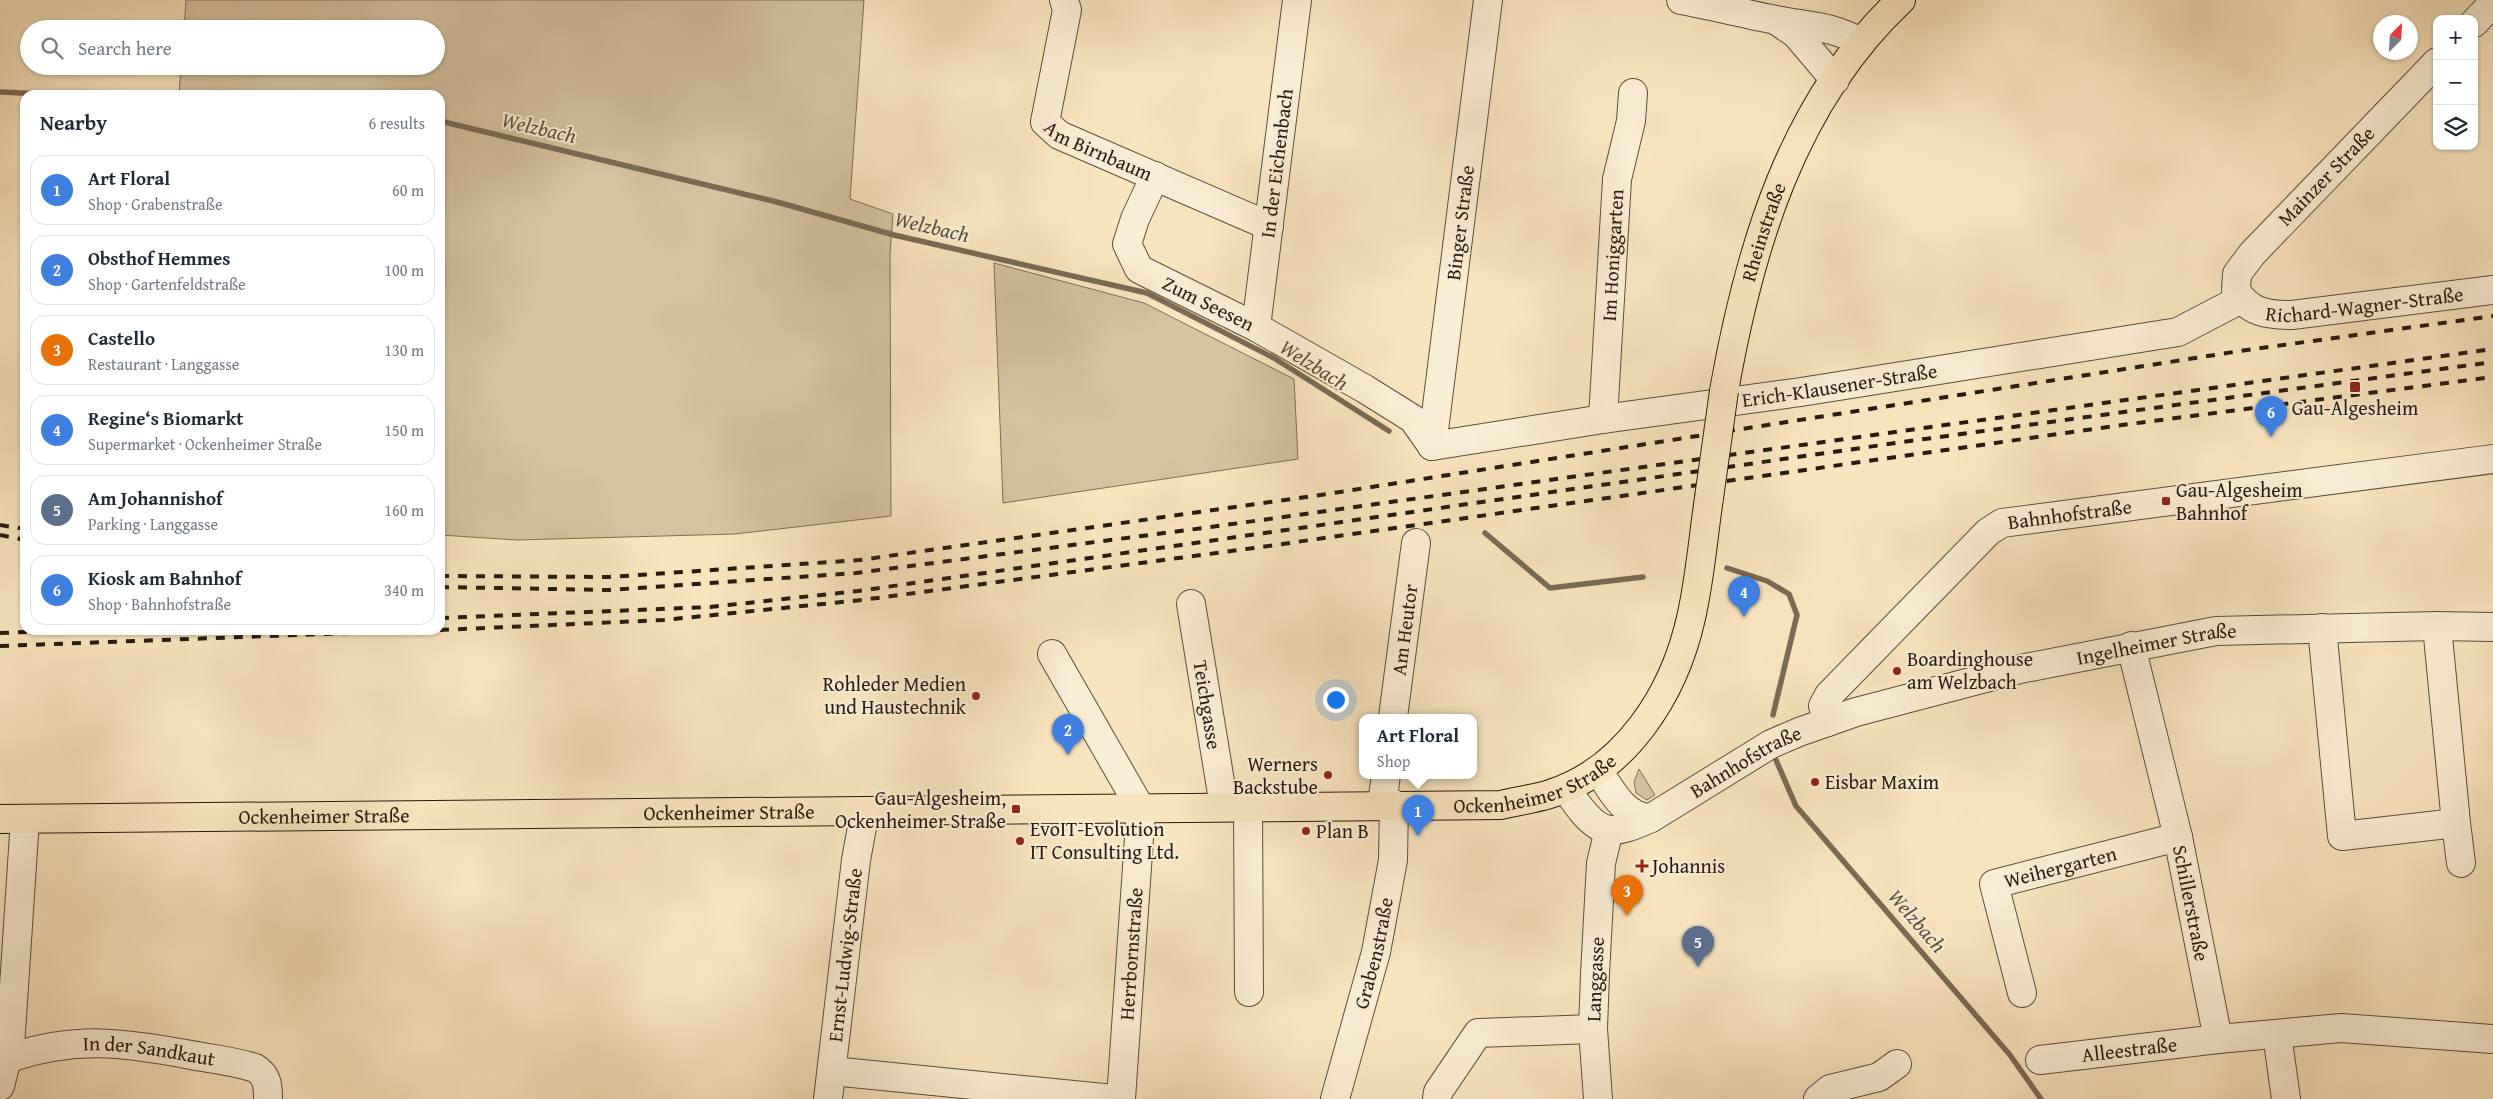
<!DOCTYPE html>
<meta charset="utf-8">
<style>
body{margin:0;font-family:"Gentium Book Plus",serif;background:#f6f6f7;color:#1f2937}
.controls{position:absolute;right:15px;top:15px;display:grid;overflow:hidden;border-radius:10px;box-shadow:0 1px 4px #0004}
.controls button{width:45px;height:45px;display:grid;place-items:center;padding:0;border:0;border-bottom:1px solid #e0e1e3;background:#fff;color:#1f2937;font:25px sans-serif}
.compass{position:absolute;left:2373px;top:15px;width:45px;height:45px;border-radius:50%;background:#fff;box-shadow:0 1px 4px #0004;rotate:24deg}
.you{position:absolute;left:1335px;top:699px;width:18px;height:18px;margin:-12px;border:4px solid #fff;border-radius:50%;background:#1a73e8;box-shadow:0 0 0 8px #1a73e833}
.badge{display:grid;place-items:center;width:32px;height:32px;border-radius:50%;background:#8f2418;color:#fff;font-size:16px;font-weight:700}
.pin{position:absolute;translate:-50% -41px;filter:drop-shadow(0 1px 2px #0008)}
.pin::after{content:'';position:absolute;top:26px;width:18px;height:15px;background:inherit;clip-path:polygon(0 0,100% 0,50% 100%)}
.popup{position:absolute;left:1359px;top:714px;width:118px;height:65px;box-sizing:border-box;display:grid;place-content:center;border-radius:10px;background:#fff;filter:drop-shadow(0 1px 4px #0005);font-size:16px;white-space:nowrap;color:#747a83}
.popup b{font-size:19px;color:#1f2937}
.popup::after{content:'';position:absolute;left:50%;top:100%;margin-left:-10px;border:10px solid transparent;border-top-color:#fff}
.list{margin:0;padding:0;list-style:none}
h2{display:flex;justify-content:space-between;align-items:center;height:65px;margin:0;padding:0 20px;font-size:21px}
h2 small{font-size:16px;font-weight:400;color:#747a83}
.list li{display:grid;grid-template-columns:32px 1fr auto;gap:15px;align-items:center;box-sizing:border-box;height:70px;margin:0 10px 10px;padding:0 10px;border:1px solid #e0e1e3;border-radius:15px}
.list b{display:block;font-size:19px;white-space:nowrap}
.list p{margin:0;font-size:16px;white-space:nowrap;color:#747a83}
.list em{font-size:16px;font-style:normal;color:#747a83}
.icon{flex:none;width:28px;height:28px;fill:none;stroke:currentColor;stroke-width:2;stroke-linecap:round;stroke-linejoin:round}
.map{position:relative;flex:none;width:2493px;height:1099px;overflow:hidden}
.search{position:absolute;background:#fff;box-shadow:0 1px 4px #0004;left:20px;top:20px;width:425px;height:55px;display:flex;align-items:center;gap:12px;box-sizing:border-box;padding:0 18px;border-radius:28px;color:#747a83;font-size:19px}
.panel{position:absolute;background:#fff;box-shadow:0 1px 4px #0004;left:20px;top:90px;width:425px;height:545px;border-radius:15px}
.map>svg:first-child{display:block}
.green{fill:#d5c2a1;stroke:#7e6e59}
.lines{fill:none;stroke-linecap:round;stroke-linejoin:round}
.stream{stroke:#7a6a56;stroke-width:5.5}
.minor-casing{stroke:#5c4c3c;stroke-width:30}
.major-casing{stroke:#281a11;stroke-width:30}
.minor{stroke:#faedd5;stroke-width:28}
.major{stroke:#f8e4bf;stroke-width:28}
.rail{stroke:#281a11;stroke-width:4;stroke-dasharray:9 9;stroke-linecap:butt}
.major-bridge-casing{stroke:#281a11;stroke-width:30;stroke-linecap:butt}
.major-bridge{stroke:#f8e4bf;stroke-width:28}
.poi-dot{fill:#8f2418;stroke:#faedd5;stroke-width:2}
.labels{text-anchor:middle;stroke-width:4;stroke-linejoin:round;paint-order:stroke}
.street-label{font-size:20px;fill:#281a11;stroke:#faedd5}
.poi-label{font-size:20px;fill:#281a11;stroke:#faedd5;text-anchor:start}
.water-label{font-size:21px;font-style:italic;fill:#5f4f3f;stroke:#faedd5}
</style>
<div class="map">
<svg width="2493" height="1099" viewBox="0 0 2493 1099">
<rect width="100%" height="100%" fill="#f8e4bf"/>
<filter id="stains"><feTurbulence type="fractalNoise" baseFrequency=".004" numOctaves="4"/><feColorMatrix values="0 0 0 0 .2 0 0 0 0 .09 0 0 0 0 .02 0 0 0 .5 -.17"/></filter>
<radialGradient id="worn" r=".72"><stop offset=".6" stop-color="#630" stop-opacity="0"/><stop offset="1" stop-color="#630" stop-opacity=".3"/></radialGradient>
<!-- green -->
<g class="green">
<path d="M186 0H864L850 199 893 214 890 254 891 516 735 534 517 540 440 535V95H179L181 66H436V29H184Z"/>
<path d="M994 263 1144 303 1294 379 1298 459 1003 503Z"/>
<path d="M1639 769 1655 795 1647 800 1636 793 1634 782Z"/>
</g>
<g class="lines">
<!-- stream -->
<g class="stream">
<path d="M0 92 66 95"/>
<path d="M440 121 777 202 894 235 1147 293 1274 358 1389 431"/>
<path d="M1485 533 1550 588 1643 577"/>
<path d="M1727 568 1767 581 1789 594 1797 615 1773 715"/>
<path d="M1776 760 1796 806 2010 1055 2041 1099"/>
</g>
<!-- minor casing -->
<g class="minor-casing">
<g id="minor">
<path id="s1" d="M1064 0 1067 10 1045 122 1059 135 1269 226"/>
<path d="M1681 0C1713 6 1745 14 1776 20 1805 26 1836 26 1861 43"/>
<path d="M1777 21 1796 34 1835 80"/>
<path d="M2474 23 2493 3"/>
<path id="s2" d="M2437 62 2252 254 2237 274 2236 290C2248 313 2269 315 2292 315L2493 290"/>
<path id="s3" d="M1155 176 1135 219 1127 244 1139 269 1256 327 1365 389 1413 419 1432 446"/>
<path id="s4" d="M1256 327 1297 0"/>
<path id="s5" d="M1603 419 1617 179 1631 121 1633 93"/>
<path id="s6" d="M1432 446 1603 419 1801 392 2178 332 2241 299"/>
<path id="s7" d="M1432 446 1488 0"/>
<path id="s8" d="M1191 604 1224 806"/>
<path d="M2437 626 2456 823"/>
<path d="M2322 628 2342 836 2456 823 2461 863"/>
<path id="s9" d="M2131 646 2178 837 2218 1039"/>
<path d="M1052 654 1141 809 1121 1099"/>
<path id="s10" d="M1393 717 1416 543"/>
<path id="s11" d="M1828 722 1823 706 1829 695 1988 532 2002 523 2493 459"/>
<path d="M1598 770C1611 790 1625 818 1651 818"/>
<path id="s12" d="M1566 788C1575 802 1591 828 1610 830 1623 831 1639 823 1651 818L1771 744 1799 732 1856 712 2020 669 2216 631 2437 626 2493 627"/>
<path d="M1382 804 1386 775"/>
<path d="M1248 806 1249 992"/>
<path id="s13" d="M2022 993 1994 884 2178 837"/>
<path d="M2277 1034 2286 1099"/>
<path id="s14" d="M9 1058C76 1036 122 1042 191 1055 212 1059 234 1061 255 1068 267 1075 268 1085 268 1099"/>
<path id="s15" d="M2040 1060 2218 1039 2341 1028 2493 1039"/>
<path d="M832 1071 1114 1099"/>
<path d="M0 1086 10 1047 25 819"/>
<path id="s16" d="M828 1099 856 860 865 811"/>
<path id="s17" d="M1335 1099 1376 952 1393 860 1394 804"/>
<path d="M1437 1099 1438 1092 1478 1033 1593 1029"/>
<path id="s18" d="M1598 1099 1593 1029 1595 974 1601 863 1609 830"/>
<path d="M1818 1099 1830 1089 1879 1077 1897 1064"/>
</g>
</g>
<!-- major casing -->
<g class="major-casing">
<g id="major">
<path id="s19" d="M1724 391C1749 249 1792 102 1901 0"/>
<path id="s20" d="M0 819 1501 805C1517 801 1534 799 1550 794 1626 770 1674 694 1691 618 1700 579 1703 538 1709 498"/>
</g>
</g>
<!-- minor -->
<use href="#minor" class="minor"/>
<!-- major -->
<use href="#major" class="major"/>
<!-- rail -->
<g class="rail">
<path d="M0 525 25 529"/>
<path d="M0 535 25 540"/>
<path d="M440 576 609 577 860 560 1327 494 2240 351 2493 316"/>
<path d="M440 587 609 590 856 573 1211 527 2493 349"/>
<path d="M440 618 710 607 858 591 1910 441 2493 362"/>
<path d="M440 630 664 620 862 600 1254 548 2122 425 2493 377"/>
<path d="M0 633 77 630"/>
<path d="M0 646 432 630"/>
</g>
<!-- major-bridge casing -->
<g class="major-bridge-casing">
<path id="major-bridge" d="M1709 498 1724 391"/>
</g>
<!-- major-bridge -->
<use href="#major-bridge" class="major-bridge"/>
</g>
<!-- markers -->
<g class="poi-dot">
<rect x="2349" y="381" width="12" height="12" rx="2.5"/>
<rect x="2161" y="496" width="10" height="10" rx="2.5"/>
<circle cx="1897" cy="671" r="5"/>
<circle cx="976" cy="696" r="5"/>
<circle cx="1328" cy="775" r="5"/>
<circle cx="1815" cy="782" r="5"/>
<rect x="1011" y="804" width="10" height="10" rx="2.5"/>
<circle cx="1306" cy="831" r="5"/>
<circle cx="1020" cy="841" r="5"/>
<path d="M1639.5 858.5h5v5h5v5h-5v5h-5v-5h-5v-5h5z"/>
</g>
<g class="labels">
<!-- street labels -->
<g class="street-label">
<text dy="7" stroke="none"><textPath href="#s1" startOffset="186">Am Birnbaum</textPath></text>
<text dy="7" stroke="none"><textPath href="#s4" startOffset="165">In der Eichenbach</textPath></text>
<text transform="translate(2326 176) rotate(-46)" y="7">Mainzer Straße</text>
<text dy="7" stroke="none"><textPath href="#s7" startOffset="225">Binger Straße</textPath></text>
<text dy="7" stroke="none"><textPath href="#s19" startOffset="164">Rheinstraße</textPath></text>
<text dy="7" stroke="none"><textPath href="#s5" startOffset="164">Im Honiggarten</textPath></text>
<text dy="7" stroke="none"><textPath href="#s2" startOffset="446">Richard-Wagner-Straße</textPath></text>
<text dy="7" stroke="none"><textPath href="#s3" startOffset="179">Zum Seesen</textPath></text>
<text dy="7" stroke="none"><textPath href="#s6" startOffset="412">Erich-Klausener-Straße</textPath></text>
<text dy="7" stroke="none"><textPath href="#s11" startOffset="342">Bahnhofstraße</textPath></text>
<text dy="7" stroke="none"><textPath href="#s10" startOffset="88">Am Heutor</textPath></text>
<text dy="7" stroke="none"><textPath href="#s12" startOffset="646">Ingelheimer Straße</textPath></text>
<text dy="7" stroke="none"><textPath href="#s8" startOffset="102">Teichgasse</textPath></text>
<text dy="7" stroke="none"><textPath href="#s12" startOffset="216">Bahnhofstraße</textPath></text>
<text dy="7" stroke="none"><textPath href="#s20" startOffset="1539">Ockenheimer Straße</textPath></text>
<text dy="7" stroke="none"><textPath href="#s20" startOffset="729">Ockenheimer Straße</textPath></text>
<text dy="7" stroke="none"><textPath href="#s20" startOffset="324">Ockenheimer Straße</textPath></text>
<text dy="7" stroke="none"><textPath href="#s13" startOffset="181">Weihergarten</textPath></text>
<text dy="7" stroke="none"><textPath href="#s9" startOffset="264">Schillerstraße</textPath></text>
<text dy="7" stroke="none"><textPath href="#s17" startOffset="151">Grabenstraße</textPath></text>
<text transform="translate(1131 954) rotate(-86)" y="7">Herrbornstraße</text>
<text dy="7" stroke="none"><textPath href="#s16" startOffset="145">Ernst-Ludwig-Straße</textPath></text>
<text dy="7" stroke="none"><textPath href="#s18" startOffset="120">Langgasse</textPath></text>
<text dy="7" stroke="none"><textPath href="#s15" startOffset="90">Alleestraße</textPath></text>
<text dy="7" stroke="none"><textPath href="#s14" startOffset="142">In der Sandkaut</textPath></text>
</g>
<!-- poi labels -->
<g class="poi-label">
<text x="2355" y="415" text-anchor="middle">Gau-Algesheim</text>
<text x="2176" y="497">Gau-Algesheim<tspan x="2176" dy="23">Bahnhof</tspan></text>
<text x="1907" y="666">Boardinghouse<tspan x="1907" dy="23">am Welzbach</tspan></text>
<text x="966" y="691" text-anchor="end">Rohleder Medien<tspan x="966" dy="23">und Haustechnik</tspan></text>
<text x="1318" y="771" text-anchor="end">Werners<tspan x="1318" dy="23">Backstube</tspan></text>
<text x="1825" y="789">Eisbar Maxim</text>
<text x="1006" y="805" text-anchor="end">Gau-Algesheim,<tspan x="1006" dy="23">Ockenheimer Straße</tspan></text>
<text x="1030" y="836">EvoIT-Evolution<tspan x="1030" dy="23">IT Consulting Ltd.</tspan></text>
<text x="1316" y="838">Plan B</text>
<text x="1652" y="873">Johannis</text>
</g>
<!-- water labels -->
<g class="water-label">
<text transform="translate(539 128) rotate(13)" y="7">Welzbach</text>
<text transform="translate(932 227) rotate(13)" y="7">Welzbach</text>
<text transform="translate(1314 365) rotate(32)" y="7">Welzbach</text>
<text transform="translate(1917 921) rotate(49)" y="7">Welzbach</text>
</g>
</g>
<rect width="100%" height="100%" filter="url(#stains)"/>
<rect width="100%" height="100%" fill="url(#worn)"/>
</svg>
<div class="controls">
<button>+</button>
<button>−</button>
<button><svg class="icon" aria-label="layers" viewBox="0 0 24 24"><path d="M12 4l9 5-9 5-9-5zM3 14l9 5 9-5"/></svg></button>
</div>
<svg class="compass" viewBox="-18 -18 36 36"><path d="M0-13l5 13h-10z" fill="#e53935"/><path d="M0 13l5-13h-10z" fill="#747a83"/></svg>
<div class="you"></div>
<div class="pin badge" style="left:1418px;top:836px;background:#3f7fe0">1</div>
<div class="popup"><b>Art Floral</b>Shop</div>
<div class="pin badge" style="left:1068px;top:755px;background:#3f7fe0">2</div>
<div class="pin badge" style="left:1627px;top:916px;background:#e8710a">3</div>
<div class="pin badge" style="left:1744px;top:617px;background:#3f7fe0">4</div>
<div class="pin badge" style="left:1698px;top:967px;background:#5c6f8a">5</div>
<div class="pin badge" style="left:2271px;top:437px;background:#3f7fe0">6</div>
<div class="search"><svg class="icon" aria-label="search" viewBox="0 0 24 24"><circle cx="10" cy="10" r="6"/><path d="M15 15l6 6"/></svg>Search here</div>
<section class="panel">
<h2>Nearby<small>6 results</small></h2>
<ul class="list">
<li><span class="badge" style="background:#3f7fe0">1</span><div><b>Art Floral</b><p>Shop · Grabenstraße</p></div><em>60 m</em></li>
<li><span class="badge" style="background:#3f7fe0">2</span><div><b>Obsthof Hemmes</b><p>Shop · Gartenfeldstraße</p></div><em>100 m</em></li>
<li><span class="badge" style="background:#e8710a">3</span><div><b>Castello</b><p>Restaurant · Langgasse</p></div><em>130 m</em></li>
<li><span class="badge" style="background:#3f7fe0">4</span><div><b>Regine‘s Biomarkt</b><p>Supermarket · Ockenheimer Straße</p></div><em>150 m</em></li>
<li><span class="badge" style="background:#5c6f8a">5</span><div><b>Am Johannishof</b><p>Parking · Langgasse</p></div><em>160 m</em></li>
<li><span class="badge" style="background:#3f7fe0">6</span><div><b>Kiosk am Bahnhof</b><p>Shop · Bahnhofstraße</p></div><em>340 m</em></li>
</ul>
</section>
</div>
